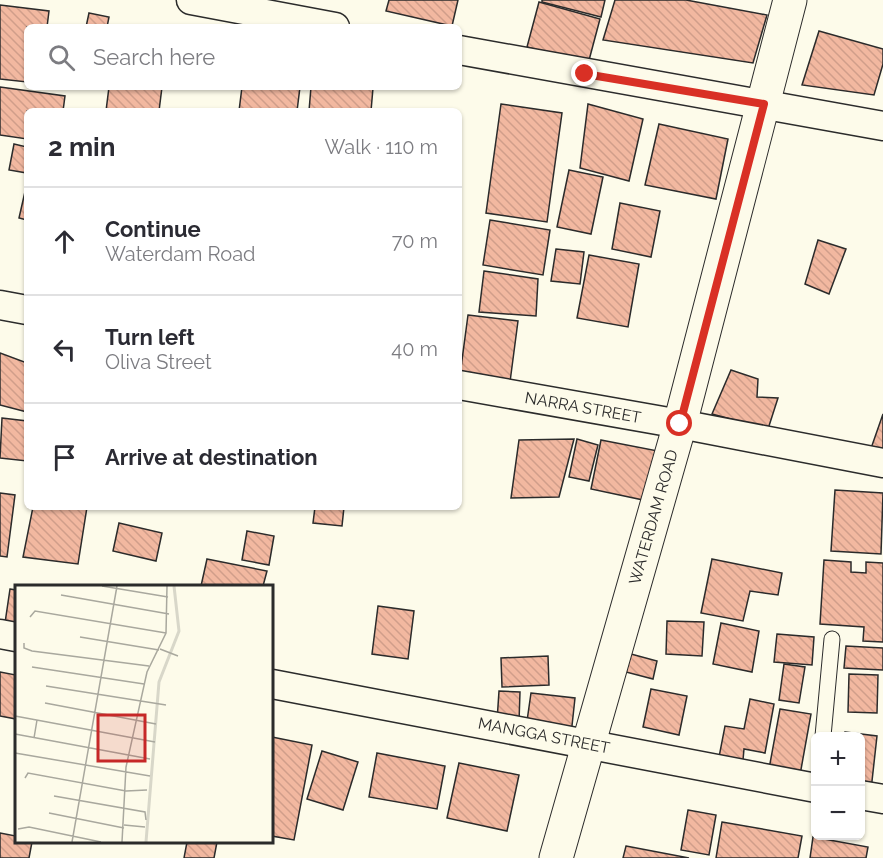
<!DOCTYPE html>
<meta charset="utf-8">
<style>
body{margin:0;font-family:Raleway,sans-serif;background:#f2f2f3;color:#2b2b33}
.controls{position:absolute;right:18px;bottom:18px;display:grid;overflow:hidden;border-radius:9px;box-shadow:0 2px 4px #0004}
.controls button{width:54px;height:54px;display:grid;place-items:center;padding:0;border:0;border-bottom:2px solid #e1e1e2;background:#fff;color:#2b2b33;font:30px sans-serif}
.stop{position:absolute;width:18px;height:18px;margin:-14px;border:4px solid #d93025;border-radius:50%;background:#fff}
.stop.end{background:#d93025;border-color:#fff;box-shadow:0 2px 6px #0008}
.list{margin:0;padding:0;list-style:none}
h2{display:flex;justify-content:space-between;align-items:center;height:78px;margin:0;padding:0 24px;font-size:26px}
h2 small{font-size:20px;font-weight:400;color:#7c7c81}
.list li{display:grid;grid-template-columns:39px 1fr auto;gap:18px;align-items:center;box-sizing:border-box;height:108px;padding:0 24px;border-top:2px solid #e1e1e2}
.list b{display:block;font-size:22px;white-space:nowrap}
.list p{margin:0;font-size:20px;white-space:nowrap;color:#7c7c81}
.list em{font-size:20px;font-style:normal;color:#7c7c81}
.icon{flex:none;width:33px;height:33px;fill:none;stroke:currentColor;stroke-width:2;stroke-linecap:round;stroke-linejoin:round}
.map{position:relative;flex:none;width:883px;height:858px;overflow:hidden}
.search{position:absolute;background:#fff;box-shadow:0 2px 4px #0004;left:24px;top:24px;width:438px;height:66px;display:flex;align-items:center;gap:15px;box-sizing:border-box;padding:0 21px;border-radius:9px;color:#7c7c81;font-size:22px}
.panel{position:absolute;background:#fff;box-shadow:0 2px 4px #0004;left:24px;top:108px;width:438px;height:402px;border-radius:9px}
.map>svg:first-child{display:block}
.building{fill:url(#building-back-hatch);stroke:#2b2b2b;stroke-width:1.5}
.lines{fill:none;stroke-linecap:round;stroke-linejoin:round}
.lane-casing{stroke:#2b2b2b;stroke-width:17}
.street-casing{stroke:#2b2b2b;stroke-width:31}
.secondary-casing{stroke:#2b2b2b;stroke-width:35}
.lane{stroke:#fdfbea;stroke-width:15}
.street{stroke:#fdfbea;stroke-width:28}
.secondary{stroke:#fdfbea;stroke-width:33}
.route{stroke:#d93025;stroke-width:8}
.labels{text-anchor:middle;stroke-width:4.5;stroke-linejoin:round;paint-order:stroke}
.street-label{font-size:16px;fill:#2b2b2b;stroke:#fdfbea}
.inset-river{fill:none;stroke:#d8d7c9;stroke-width:3}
.inset-road{fill:none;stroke:#a9a89e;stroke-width:1.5}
.view{fill:#c62828;fill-opacity:0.15;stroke:#c62828;stroke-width:3}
.inset-edge{fill:none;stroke:#2b2b2b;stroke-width:3}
</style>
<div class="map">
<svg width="883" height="858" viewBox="0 0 883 858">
<defs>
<pattern id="building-back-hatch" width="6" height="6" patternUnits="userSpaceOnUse" patternTransform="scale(1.5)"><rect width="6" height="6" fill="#f2b8a0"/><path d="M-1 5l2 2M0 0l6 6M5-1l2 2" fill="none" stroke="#d09e8a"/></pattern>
</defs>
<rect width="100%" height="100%" fill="#fdfbea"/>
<!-- building -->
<g class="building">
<path d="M389 0H458L452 26 386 11Z"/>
<path d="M542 0H605L601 17 542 2Z"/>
<path d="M615 0H686L767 15 753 63 603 40Z"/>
<path d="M539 2 600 19 588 64 527 47Z"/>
<path d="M0 5 49 11 47 27H27V82L0 79Z"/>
<path d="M89 13 109 17 107 27H86Z"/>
<path d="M819 31 883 49V64L874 95 802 85Z"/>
<path d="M0 87 65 96 63 111H27V139L0 135Z"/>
<path d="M109 87H162L159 111H106Z"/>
<path d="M242 87H300L297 111H239Z"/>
<path d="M311 87 373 88 371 111H309Z"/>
<path d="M501 104 562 113 547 222 486 213Z"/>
<path d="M588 104 643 119 629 181 580 168Z"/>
<path d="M659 124 728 139 716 199 645 185Z"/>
<path d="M14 144 27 147V173L9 170Z"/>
<path d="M569 170 603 177 591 234 557 227Z"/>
<path d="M27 183V220L19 218Z"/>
<path d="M620 203 660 211 651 257 612 249Z"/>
<path d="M490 220 550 230 543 275 483 265Z"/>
<path d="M818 240 846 249 829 294 805 284Z"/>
<path d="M556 249 584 252 580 284 551 281Z"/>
<path d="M589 255 639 264 628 327 577 318Z"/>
<path d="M484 271 538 279 536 316 479 312Z"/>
<path d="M468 315 518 321 510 382 460 375Z"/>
<path d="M0 353 27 363V412L0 405Z"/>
<path d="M731 370 758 379 757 397 778 398 768 429 712 414Z"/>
<path d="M883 414V460L868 457Z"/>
<path d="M2 418 27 421V461L0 458Z"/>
<path d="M574 439 559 497 511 498 519 440Z"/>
<path d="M577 439 598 445 589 481 569 477Z"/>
<path d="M601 440 658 451 648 501 591 489Z"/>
<path d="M835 490 883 493 881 554 831 551Z"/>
<path d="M0 493 15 495 7 557 0 556Z"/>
<path d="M33 507H87L78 564 23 557Z"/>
<path d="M315 507H344L342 526 313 523Z"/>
<path d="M119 523 162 533 156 561 113 551Z"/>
<path d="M247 531 274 536 269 565 242 560Z"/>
<path d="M207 559 267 571 263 586H201Z"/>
<path d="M712 559 782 573 778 595 750 591 743 621 701 613Z"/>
<path d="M824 560 851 562V572L866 573V562L883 563V642L863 641 864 627 820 624Z"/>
<path d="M10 589 16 590V625L5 623Z"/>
<path d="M378 606 414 611 408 659 372 654Z"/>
<path d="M667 621 704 622 702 656 666 654Z"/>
<path d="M721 623 759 631 752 672 713 664Z"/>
<path d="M777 634 814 637 812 665 774 662Z"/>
<path d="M846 646 883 648V670L844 668Z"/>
<path d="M631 654 657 661 653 679 626 672Z"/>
<path d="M548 656 549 685 502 687 501 658Z"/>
<path d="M784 664 805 667 799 703 779 700Z"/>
<path d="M0 672 16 675V719L0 716Z"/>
<path d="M849 674 878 675 877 713 848 712Z"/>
<path d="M651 689 687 696 679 735 643 727Z"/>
<path d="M499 691 520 692 519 722 497 721Z"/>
<path d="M531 693 575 698 571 735 526 728Z"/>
<path d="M750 699 774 704 765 753 744 749 743 760 719 757 725 726 744 729Z"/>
<path d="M780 709 811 714 800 775 769 769Z"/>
<path d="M845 732 877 736 871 790 860 788V736H845Z"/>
<path d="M272 737 312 745 294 840 272 836Z"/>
<path d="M322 751 358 762 343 810 307 799Z"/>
<path d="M377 753 445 766 437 809 369 797Z"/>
<path d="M459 763 519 775 507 831 447 818Z"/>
<path d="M688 810 716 815 709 855 681 850Z"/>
<path d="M722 822 802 836 798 858H716Z"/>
<path d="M0 833 16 836V842H32L29 858H0Z"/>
<path d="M813 837 868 847 866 858H810Z"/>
<path d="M187 842H217L214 858H184Z"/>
<path d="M626 846 689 858H623Z"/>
</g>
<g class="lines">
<!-- lane casing -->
<g class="lane-casing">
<path id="lane" d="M823 736 832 639"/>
</g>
<!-- street casing -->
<g class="street-casing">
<g id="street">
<path d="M191 0 335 27"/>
<path d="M459 50 883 126"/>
<path d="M0 305 27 310"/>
<path d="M459 385 680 424 883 463"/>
<path d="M0 634 16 637"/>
<path d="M272 684 816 788"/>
<path d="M860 795 883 799"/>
</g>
</g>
<!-- secondary casing -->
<g class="secondary-casing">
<path id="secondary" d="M556 858 680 424 790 0"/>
</g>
<!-- lane -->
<use href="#lane" class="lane"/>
<!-- street -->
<use href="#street" class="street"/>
<!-- secondary -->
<use href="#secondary" class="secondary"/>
</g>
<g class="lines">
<!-- route -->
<path class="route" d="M585 74 764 104 680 424"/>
</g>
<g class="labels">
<!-- street labels -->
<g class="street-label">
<text transform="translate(583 407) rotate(10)" y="6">NARRA STREET</text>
<text transform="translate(653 517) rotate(-74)" y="6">WATERDAM ROAD</text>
<text transform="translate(544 735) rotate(11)" y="6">MANGGA STREET</text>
</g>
</g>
<!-- overview -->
<g transform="translate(15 585)">
<rect width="258" height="258" fill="#fdfbea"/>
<path class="inset-river" d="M131 257 144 97 164 46 159 1"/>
<path class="inset-road" d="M87 1 153 12M46 10 154 29M15 32 20 26 151 48M65 52 144 65M9 58V63L17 66 134 81M145 64 163 71M17 82 129 99M31 101 151 120M30 118 141 139M0 131 140 157M0 149 135 174M19 153 22 135M0 168 135 191M10 193 13 188 111 206 132 205M39 211 130 227 131 235M34 228 109 243M109 240 130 242M3 244 14 242 86 257M57 257 102 1M107 257 111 182 132 87 151 48 152 1"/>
<path class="view" d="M83 130H130V176H83Z"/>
<rect width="258" height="258" class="inset-edge"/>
</g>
</svg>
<div class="controls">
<button>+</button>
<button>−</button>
</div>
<div class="stop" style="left:680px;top:424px"></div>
<div class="stop end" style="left:585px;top:74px"></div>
<div class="search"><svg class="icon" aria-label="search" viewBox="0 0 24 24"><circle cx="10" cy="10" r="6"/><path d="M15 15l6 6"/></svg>Search here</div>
<section class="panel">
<h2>2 min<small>Walk · 110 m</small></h2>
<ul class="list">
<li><svg class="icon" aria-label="ahead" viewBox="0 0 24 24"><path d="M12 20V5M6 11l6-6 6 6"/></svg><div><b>Continue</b><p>Waterdam Road</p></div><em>70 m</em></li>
<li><svg class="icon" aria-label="left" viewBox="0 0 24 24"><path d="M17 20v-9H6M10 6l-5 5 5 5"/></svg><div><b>Turn left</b><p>Oliva Street</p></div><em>40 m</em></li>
<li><svg class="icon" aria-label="arrive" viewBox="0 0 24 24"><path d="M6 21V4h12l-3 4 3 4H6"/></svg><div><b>Arrive at destination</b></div></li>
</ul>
</section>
</div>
